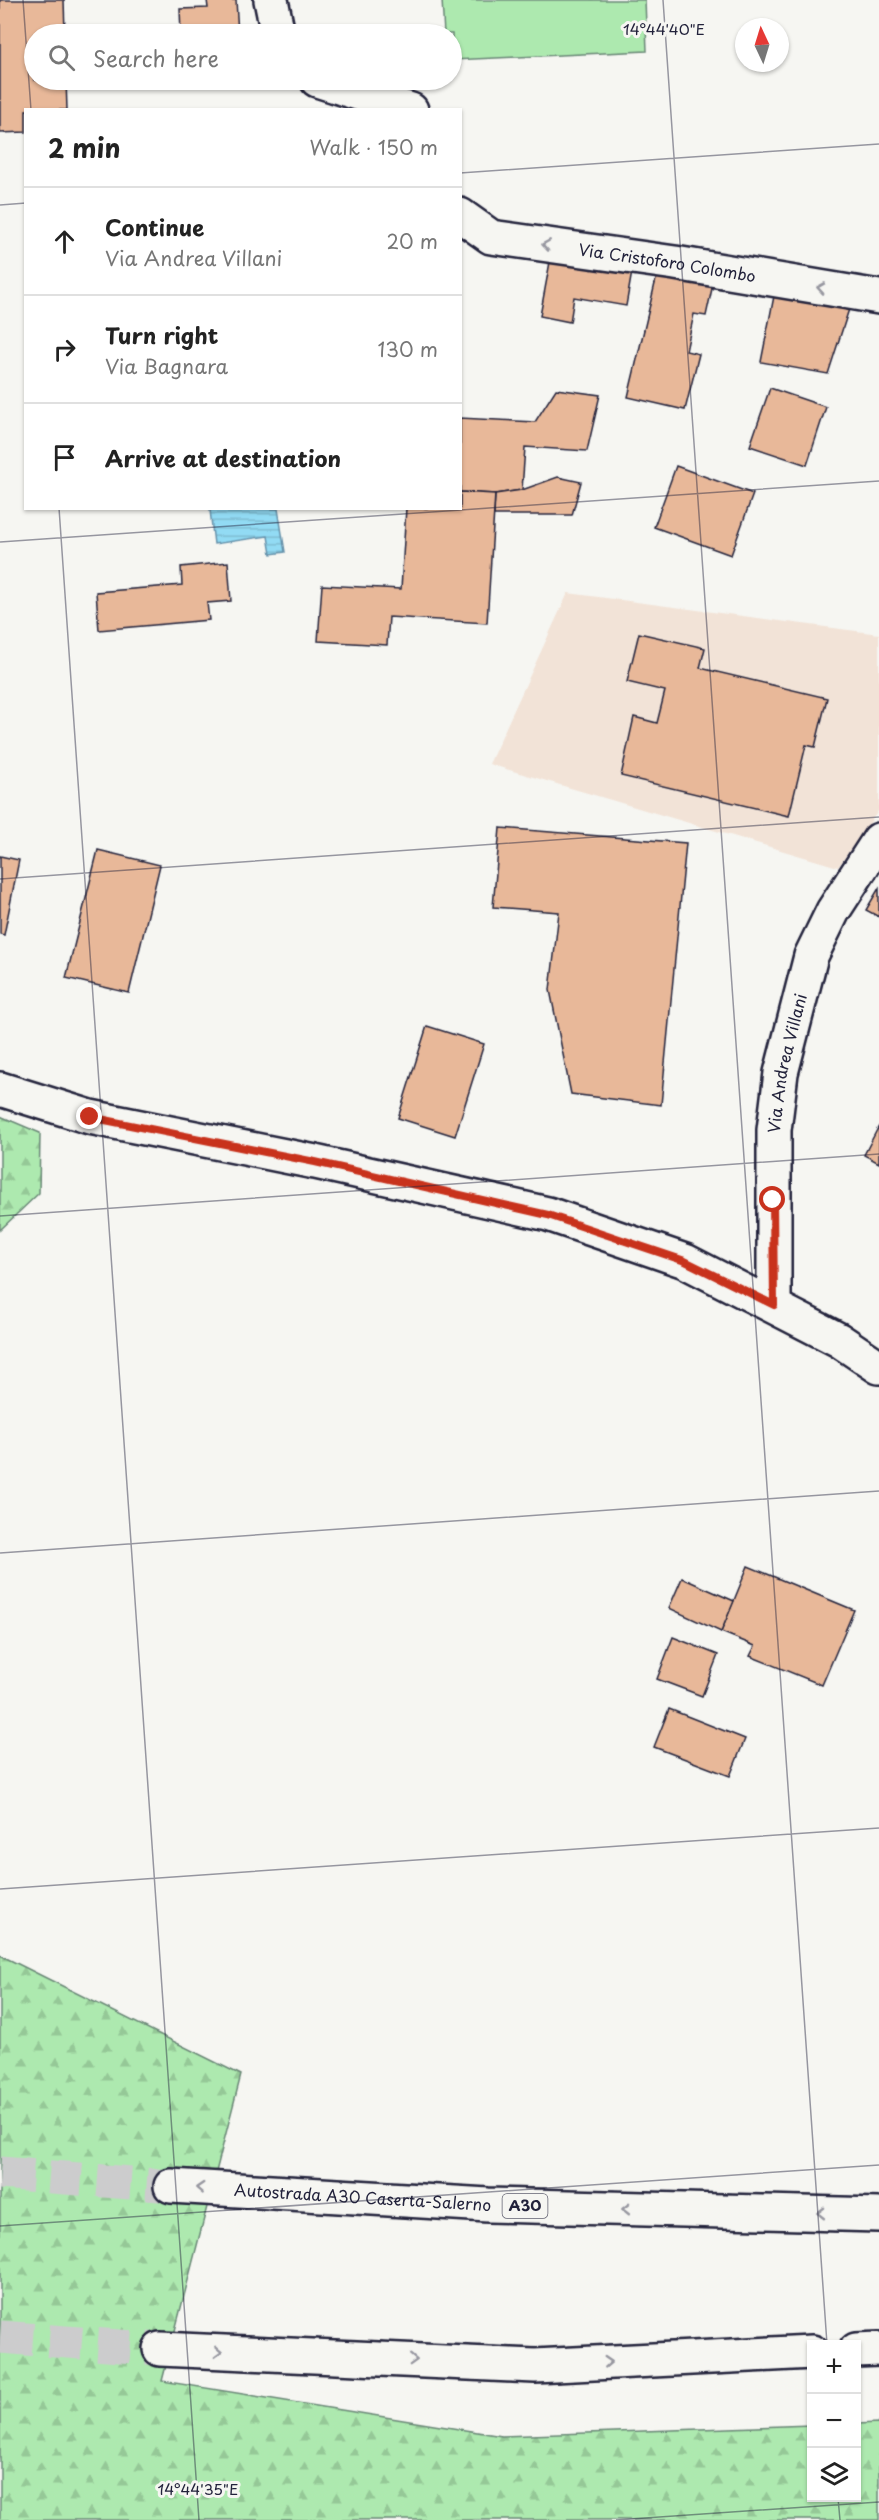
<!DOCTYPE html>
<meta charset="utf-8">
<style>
body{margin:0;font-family:"Playpen Sans",sans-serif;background:#f6f6f6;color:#222}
.controls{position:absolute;right:18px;bottom:18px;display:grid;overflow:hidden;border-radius:0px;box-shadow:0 2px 4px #0004}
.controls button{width:54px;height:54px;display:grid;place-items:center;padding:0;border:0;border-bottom:2px solid #e0e0e0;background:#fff;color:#222;font:30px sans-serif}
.compass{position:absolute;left:735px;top:18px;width:54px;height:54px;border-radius:50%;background:#fff;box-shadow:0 2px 4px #0004;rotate:356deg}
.stop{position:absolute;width:18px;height:18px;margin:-14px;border:4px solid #c8321e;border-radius:50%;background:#fff}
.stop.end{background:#c8321e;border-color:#fff;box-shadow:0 2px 6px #0008}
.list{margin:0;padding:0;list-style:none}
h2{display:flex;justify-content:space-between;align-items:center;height:78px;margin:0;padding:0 24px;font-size:26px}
h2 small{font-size:20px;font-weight:400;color:#767676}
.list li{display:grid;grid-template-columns:39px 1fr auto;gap:18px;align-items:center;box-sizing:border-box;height:108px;padding:0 24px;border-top:2px solid #e0e0e0}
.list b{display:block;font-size:22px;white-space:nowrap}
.list p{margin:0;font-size:20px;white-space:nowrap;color:#767676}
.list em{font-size:20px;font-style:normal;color:#767676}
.icon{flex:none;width:33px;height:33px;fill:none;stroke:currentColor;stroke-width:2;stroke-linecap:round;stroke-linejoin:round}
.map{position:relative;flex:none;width:879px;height:2520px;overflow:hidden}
.search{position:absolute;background:#fff;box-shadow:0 2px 4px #0004;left:24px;top:24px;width:438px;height:66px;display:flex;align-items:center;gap:15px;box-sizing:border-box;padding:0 21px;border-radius:33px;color:#767676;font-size:22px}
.panel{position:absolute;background:#fff;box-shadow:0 2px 4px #0004;left:24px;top:108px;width:438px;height:402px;border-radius:0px}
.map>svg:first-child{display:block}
.built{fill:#f2e3d7}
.forest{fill:url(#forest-firs);stroke:#688675;stroke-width:1.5}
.green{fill:#ade9af;stroke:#688675;stroke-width:1.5}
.water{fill:url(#water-rules);stroke:#6591aa;stroke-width:1.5}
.building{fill:#e8b899;stroke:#22223b;stroke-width:1.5}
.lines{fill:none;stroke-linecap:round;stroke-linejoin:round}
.motorway-tunnel{stroke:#cccccd;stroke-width:33;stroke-dasharray:33 16;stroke-linecap:butt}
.minor-casing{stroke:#22223b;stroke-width:38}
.secondary-casing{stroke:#22223b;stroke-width:38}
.motorway-casing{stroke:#22223b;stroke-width:38}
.minor{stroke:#f6f6f2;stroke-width:33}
.secondary{stroke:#f6f6f2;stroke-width:33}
.motorway{stroke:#f6f6f2;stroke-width:33}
.oneway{stroke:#9797a0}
.route{stroke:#c8321e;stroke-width:8}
.ticks{fill:none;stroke:#22223b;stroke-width:1.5;stroke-opacity:0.45}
.labels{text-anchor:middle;stroke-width:6;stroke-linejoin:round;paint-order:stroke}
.shield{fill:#f6f6f2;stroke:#626272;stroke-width:1.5}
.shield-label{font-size:15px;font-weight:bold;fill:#22223b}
.street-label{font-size:16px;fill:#22223b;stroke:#f6f6f2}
.ticks-label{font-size:15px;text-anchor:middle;fill:#22223b;stroke:#f6f6f2;stroke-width:6;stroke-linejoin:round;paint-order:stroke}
</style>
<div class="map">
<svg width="879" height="2520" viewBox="0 0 879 2520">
<defs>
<pattern id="forest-firs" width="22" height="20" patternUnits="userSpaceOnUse" patternTransform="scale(1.5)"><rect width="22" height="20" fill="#ade9af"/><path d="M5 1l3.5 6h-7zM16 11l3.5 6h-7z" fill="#95c897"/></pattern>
<pattern id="water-rules" width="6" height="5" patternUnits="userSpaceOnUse" patternTransform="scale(1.5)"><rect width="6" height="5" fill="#92dbf4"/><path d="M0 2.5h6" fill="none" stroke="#7ebcd2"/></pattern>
</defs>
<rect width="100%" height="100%" fill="#f6f6f2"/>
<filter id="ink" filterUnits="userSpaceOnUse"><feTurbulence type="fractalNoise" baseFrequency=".0167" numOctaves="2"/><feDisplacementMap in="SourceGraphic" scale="12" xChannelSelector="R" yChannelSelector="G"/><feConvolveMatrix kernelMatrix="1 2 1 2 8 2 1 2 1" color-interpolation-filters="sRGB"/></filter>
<g filter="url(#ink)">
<!-- built -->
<path class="built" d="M568 593 879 634V810L838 867 489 764Z"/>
<!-- forest -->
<g class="forest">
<path d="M0 1116 40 1133 39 1193 0 1230Z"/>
<path d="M0 1955 241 2075 162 2381 502 2436 811 2425 812 2498H856L857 2424 879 2423V2520H0Z"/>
</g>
<!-- green -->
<path class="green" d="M442 0H645L647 51 452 60V34H444Z"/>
<!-- water -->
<path class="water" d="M220 508 278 509 285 552 271 554 268 536 214 544 210 510Z"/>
<!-- building -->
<g class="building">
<path d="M0 0H64L65 34H34V80H66L67 110H26V132L0 133Z"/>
<path d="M207 0H236L238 34H181L180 9 208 8Z"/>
<path d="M194 80H240V81L194 84Z"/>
<path d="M552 251 633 266 626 306 574 297 570 322 540 316Z"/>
<path d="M658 271 713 284 706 316 694 314 686 351 699 354 685 410 628 397Z"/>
<path d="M774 296 849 309 828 374 761 362Z"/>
<path d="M770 388 826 407 807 465 750 446Z"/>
<path d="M556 389 600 395 587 451 525 447 522 490 495 494 460 492V418L535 422Z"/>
<path d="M676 466 753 494 731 555 654 527Z"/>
<path d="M558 477 581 482 572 515H494L495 494 522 490Z"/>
<path d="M460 492 495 494 487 623 389 617 387 645 318 641 322 585 401 589 406 508H460Z"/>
<path d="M228 562 231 601 207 603 209 620 99 630 96 592 182 585 181 567Z"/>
<path d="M639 633 705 648 700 668 827 698 815 747 806 745 789 816 621 776 634 717 657 723 665 691 627 682Z"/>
<path d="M500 828 686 843 661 1105 571 1094 550 990 559 912 493 907Z"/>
<path d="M98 850 160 865 129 993 66 978Z"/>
<path d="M0 856 19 860 4 935 0 934Z"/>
<path d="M879 888V917L866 910Z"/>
<path d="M427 1026 484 1044 455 1136 398 1118Z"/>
<path d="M879 1126V1163L864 1155Z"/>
<path d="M748 1566 854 1610 822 1685 750 1656 755 1646 721 1632Z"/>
<path d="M682 1578 734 1601 721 1632 669 1608Z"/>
<path d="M673 1637 718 1655 702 1696 657 1679Z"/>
<path d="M669 1709 745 1739 730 1776 654 1747Z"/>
</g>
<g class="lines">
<!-- motorway-tunnel -->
<g class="motorway-tunnel">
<path d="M0 2173 171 2186"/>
<path d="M0 2337 160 2349"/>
</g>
<!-- minor casing -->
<g class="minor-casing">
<g id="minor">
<path d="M271 0 278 34"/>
<path d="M317 80 411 110"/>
<path id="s1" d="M460 215 491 237 675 263 879 297"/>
<path id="s2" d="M774 1305V1130L781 1073 811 956 833 911 879 840"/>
</g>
</g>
<!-- secondary casing -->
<g class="secondary-casing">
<path id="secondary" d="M0 1089 90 1117 315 1162 548 1214 685 1261 839 1340 879 1367"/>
</g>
<!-- motorway casing -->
<g class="motorway-casing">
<g id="motorway">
<path id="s3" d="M171 2186 488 2205 879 2215"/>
<path d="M160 2349 535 2366 812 2352"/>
<path d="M856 2350 879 2349"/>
</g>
</g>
<!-- minor -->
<use href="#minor" class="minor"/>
<!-- secondary -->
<use href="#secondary" class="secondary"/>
<!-- motorway -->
<use href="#motorway" class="motorway"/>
</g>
<!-- one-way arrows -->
<defs><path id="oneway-chevron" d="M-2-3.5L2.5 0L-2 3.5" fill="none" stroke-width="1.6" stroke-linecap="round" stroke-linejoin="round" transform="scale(1.5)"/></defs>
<g class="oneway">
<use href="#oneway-chevron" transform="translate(546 245) rotate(-171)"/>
<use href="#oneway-chevron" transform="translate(821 288) rotate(-171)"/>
<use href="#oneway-chevron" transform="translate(200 2188) rotate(-177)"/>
<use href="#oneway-chevron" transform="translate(626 2209) rotate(-179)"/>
<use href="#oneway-chevron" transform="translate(821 2213) rotate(-179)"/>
<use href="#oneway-chevron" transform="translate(218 2352) rotate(2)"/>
<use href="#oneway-chevron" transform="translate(413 2360) rotate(2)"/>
<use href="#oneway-chevron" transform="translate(608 2362) rotate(-3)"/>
</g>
</g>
<g class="lines" filter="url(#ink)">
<!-- route -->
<path class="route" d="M90 1117 315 1162 548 1215 685 1261 774 1305 773 1200"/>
</g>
<!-- ticks -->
<path class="ticks" d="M23 0 31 110M663 0 827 2344M460 173 879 144M0 205 26 203M59 508 199 2520M0 542 879 481M0 879 879 817M0 1216 879 1154M0 1553 879 1491M0 1889 879 1828M0 2226 879 2165M838 2498 840 2520M616 2520 879 2502"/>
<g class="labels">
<!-- shield labels -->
<rect class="shield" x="502.5" y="2194" width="45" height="24" rx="4.5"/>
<g class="shield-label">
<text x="525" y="2211">A30</text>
</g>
<!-- street labels -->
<g class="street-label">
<text dy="6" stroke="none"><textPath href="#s1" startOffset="216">Via Cristoforo Colombo</textPath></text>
<text dy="6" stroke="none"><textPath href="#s2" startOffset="243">Via Andrea Villani</textPath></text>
<text dy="6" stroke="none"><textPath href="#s3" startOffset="192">Autostrada A30 Caserta-Salerno</textPath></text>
</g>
</g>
<g class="ticks-label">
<text x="664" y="35">14°44'40"E</text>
<text x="198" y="2495">14°44'35"E</text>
</g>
</svg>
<div class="controls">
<button>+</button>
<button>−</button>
<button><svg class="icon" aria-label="layers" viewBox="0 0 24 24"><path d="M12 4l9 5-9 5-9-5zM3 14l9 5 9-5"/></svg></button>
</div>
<svg class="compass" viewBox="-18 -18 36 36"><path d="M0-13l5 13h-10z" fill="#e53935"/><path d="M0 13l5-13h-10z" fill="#767676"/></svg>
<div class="stop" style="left:773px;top:1200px"></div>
<div class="stop end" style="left:90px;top:1117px"></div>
<div class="search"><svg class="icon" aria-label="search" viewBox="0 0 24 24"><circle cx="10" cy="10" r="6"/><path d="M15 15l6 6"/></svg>Search here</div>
<section class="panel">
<h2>2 min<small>Walk · 150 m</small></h2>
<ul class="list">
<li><svg class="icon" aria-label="ahead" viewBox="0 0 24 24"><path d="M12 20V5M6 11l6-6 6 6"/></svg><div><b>Continue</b><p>Via Andrea Villani</p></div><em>20 m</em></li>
<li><svg class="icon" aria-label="right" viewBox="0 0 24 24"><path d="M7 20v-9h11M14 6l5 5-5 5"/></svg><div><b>Turn right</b><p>Via Bagnara</p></div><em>130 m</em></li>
<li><svg class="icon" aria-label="arrive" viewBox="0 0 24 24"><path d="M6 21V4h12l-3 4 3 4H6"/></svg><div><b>Arrive at destination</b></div></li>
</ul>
</section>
</div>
